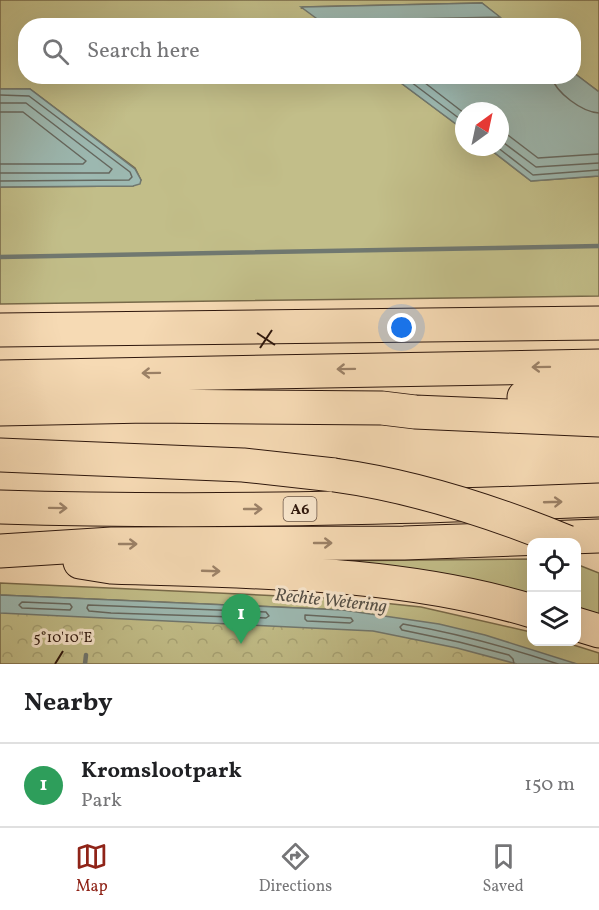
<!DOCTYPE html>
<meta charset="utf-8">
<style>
body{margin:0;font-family:Vollkorn,serif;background:#f6f6f6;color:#202124}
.controls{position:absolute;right:18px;bottom:18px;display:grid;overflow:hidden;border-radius:12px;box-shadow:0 6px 24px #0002}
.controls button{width:54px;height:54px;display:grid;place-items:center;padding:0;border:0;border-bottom:2px solid #e0e0e0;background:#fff;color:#202124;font:30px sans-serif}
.compass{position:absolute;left:455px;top:102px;width:54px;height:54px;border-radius:50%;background:#fff;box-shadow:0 6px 24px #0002;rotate:33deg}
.you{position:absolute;left:402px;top:328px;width:21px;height:21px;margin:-15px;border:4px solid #fff;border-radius:50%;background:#1a73e8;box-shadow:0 0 0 9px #1a73e833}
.badge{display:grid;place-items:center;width:39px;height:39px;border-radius:50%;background:#8f2418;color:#fff;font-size:20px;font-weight:700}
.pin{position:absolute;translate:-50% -50px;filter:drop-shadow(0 2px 3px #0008)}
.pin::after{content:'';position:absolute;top:32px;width:21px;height:18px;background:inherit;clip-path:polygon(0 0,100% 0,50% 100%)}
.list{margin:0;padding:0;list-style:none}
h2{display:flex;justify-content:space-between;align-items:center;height:78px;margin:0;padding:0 24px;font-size:26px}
h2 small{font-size:20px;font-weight:400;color:#757577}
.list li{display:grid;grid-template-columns:39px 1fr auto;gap:18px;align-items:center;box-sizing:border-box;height:84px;padding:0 24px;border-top:2px solid #e0e0e0}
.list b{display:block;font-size:22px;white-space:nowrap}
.list p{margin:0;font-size:20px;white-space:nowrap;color:#757577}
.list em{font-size:20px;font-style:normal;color:#757577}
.icon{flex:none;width:33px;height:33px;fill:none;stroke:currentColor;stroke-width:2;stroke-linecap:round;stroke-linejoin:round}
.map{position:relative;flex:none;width:599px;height:664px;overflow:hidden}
.search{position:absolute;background:#fff;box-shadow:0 6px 24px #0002;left:18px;right:18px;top:18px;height:66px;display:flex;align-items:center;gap:15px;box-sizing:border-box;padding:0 21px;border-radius:24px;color:#757577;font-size:22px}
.sheet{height:162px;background:#fff}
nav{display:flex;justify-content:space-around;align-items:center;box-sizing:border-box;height:84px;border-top:2px solid #e0e0e0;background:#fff;font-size:16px;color:#757577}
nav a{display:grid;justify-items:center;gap:3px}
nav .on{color:#8f2418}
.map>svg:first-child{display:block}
.green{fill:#c2be89;stroke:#786a4a;stroke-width:1.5;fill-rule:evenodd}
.park{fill:url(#park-crowns);stroke:#786a4a;stroke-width:1.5}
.water{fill:#9dbab3;stroke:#707870;stroke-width:1.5}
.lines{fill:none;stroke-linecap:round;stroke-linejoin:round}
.shore{stroke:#656860;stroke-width:1.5}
.stream{stroke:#707870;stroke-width:4.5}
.motorway-casing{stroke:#2d160c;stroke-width:35}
.motorway{stroke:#f6dab4;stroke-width:33}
.motorway-bridge-casing{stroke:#2d160c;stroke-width:35;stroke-linecap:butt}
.motorway-bridge{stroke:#f6dab4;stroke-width:33}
.oneway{stroke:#9c8268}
.ticks{fill:none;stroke:#2d160c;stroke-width:2}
.labels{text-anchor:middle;stroke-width:6;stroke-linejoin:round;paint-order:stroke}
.shield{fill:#f9e7ce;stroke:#6a5546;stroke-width:1.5}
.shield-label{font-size:15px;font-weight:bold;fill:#2d160c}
.water-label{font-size:18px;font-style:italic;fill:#544f46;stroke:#f9e7ce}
.ticks-label{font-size:15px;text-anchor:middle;fill:#2d160c;stroke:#f9e7ce;stroke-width:6;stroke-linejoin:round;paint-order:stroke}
</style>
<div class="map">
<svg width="599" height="664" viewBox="0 0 599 664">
<defs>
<pattern id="park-crowns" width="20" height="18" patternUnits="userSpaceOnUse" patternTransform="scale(1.5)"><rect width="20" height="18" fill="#c2be89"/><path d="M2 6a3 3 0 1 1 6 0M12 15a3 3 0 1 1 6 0" fill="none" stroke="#a7a375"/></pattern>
</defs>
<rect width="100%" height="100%" fill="#f6dab4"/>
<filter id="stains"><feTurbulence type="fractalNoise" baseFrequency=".00333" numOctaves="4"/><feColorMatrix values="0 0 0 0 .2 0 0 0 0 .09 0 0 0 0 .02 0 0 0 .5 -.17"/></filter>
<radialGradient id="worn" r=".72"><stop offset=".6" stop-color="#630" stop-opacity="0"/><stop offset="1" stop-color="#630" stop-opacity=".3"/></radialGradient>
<!-- green -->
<g class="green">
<path d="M0 0H599V92L574 73V26H26V76L393 77 464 130V147H487L531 181 599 176V296L0 304V187L133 186 141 180 135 168 30 89H0ZM482 3 499 17 302 8 303 7Z"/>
<path d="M531 559V599L316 561Z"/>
<path d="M576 564 599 573V618L577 611Z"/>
<path d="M0 583 345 599 421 607 531 632 532 642H564L599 653V664H576L343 610 0 595Z"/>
</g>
<!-- park -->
<path class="park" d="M0 602 406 625 558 664H0Z"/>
<!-- water -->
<g class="water">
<path d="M482 3 500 17 320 21 301 7Z"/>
<path d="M574 73 599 92V176L531 181 487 147H500V111H464V130L393 77 574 76Z"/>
<path d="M0 89H30L135 169 141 180 140 184 133 186 0 187Z"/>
<path d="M0 595 343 610 439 624 485 635 577 664H517L457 648 373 631 0 613Z"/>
</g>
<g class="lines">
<!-- shore -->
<g class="shore">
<path d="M403 76 464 122"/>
<path d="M416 76 464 113"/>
<path d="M551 76C556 93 582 112 599 113"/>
<path d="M0 95 29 96 130 172 132 177 129 180 0 181"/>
<path d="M0 103H26L112 169 109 173H0"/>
<path d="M0 112H23L86 161 83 164H0"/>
<path d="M500 129 538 158 599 154"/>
<path d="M500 140 536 167 599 163"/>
<path d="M497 147 533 175 599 170"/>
<path d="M22 602 70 604 72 607 70 610 22 608 19 605Z"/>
<path d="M88 605 266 612 269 616 266 618 111 613 89 611 87 608Z"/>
<path d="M305 615 351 618 353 621 350 623 307 621 305 619Z"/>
<path d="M514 664 513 659 509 655 459 642 402 630 400 627 403 624C456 633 507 647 558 664"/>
</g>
<!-- stream -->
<g class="stream">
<path d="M0 257 599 246"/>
<path d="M85 664 86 655"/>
</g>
<!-- motorway casing -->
<g class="motorway-casing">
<g id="motorway">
<path d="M0 330 599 323"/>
<path d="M0 377 599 366"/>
<path d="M524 397 599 394"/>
<path d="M0 409 147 406 382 408 415 412 599 420"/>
<path d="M0 455 243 465 334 475"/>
<path d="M0 507C200 513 400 508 599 500"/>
<path d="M0 551 112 544 404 543 599 536"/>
<path d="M80 562 111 567C251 572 396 570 532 611"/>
<path d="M576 624 599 631"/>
</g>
</g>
<!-- motorway -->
<use href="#motorway" class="motorway"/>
<!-- motorway-bridge casing -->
<g class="motorway-bridge-casing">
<path id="motorway-bridge" d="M334 475C414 486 492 511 567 542"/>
</g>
<!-- motorway-bridge -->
<use href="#motorway-bridge" class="motorway-bridge"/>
</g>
<!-- one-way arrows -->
<defs><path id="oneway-shaft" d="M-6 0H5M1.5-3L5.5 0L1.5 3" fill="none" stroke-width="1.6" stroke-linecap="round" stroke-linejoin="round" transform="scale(1.5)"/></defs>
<g class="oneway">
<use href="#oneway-shaft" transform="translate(541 367) rotate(179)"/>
<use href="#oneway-shaft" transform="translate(346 369) rotate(179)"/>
<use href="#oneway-shaft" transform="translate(151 373) rotate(179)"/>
<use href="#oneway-shaft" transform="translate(553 502) rotate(-2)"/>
<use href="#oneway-shaft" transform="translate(58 508) rotate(1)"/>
<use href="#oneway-shaft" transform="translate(253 509)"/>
<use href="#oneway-shaft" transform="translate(323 543)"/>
<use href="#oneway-shaft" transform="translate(128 544)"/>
<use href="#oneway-shaft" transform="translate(211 571) rotate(2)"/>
</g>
<!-- ticks -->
<path class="ticks" d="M257 333 275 345M260 348 272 330M55 664 63 651"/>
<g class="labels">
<!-- shield labels -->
<rect class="shield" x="283.5" y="497" width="33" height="24" rx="4.5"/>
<g class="shield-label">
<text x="300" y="514">A6</text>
</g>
<!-- water labels -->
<g class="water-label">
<text transform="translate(331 600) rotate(6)" y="6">Rechte Wetering</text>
</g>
</g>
<g class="ticks-label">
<text x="63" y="642">5°10'10"E</text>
</g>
<rect width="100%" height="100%" filter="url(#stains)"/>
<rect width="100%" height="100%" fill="url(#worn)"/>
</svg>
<div class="controls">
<button><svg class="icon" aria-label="locate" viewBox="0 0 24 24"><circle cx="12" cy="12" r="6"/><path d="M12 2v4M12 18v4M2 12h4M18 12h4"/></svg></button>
<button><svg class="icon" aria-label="layers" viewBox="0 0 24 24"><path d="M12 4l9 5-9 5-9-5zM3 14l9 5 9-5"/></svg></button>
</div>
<svg class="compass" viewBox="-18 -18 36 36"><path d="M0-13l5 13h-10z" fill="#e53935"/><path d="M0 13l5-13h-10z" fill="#757577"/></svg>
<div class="you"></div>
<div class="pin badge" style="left:241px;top:644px;background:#2e9e5b">1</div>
<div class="search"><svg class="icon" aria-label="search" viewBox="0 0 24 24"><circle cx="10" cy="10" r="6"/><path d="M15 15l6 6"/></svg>Search here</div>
</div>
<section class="sheet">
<h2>Nearby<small></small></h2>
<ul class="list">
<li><span class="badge" style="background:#2e9e5b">1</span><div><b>Kromslootpark</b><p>Park</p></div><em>150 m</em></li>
</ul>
</section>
<nav>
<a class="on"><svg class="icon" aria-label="map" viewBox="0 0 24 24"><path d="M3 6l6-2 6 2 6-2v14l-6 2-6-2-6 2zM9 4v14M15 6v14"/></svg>Map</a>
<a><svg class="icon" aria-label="directions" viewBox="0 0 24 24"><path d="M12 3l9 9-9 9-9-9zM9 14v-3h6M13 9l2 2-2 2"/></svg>Directions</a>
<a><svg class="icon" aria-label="saved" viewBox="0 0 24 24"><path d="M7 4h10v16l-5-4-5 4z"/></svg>Saved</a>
</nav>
